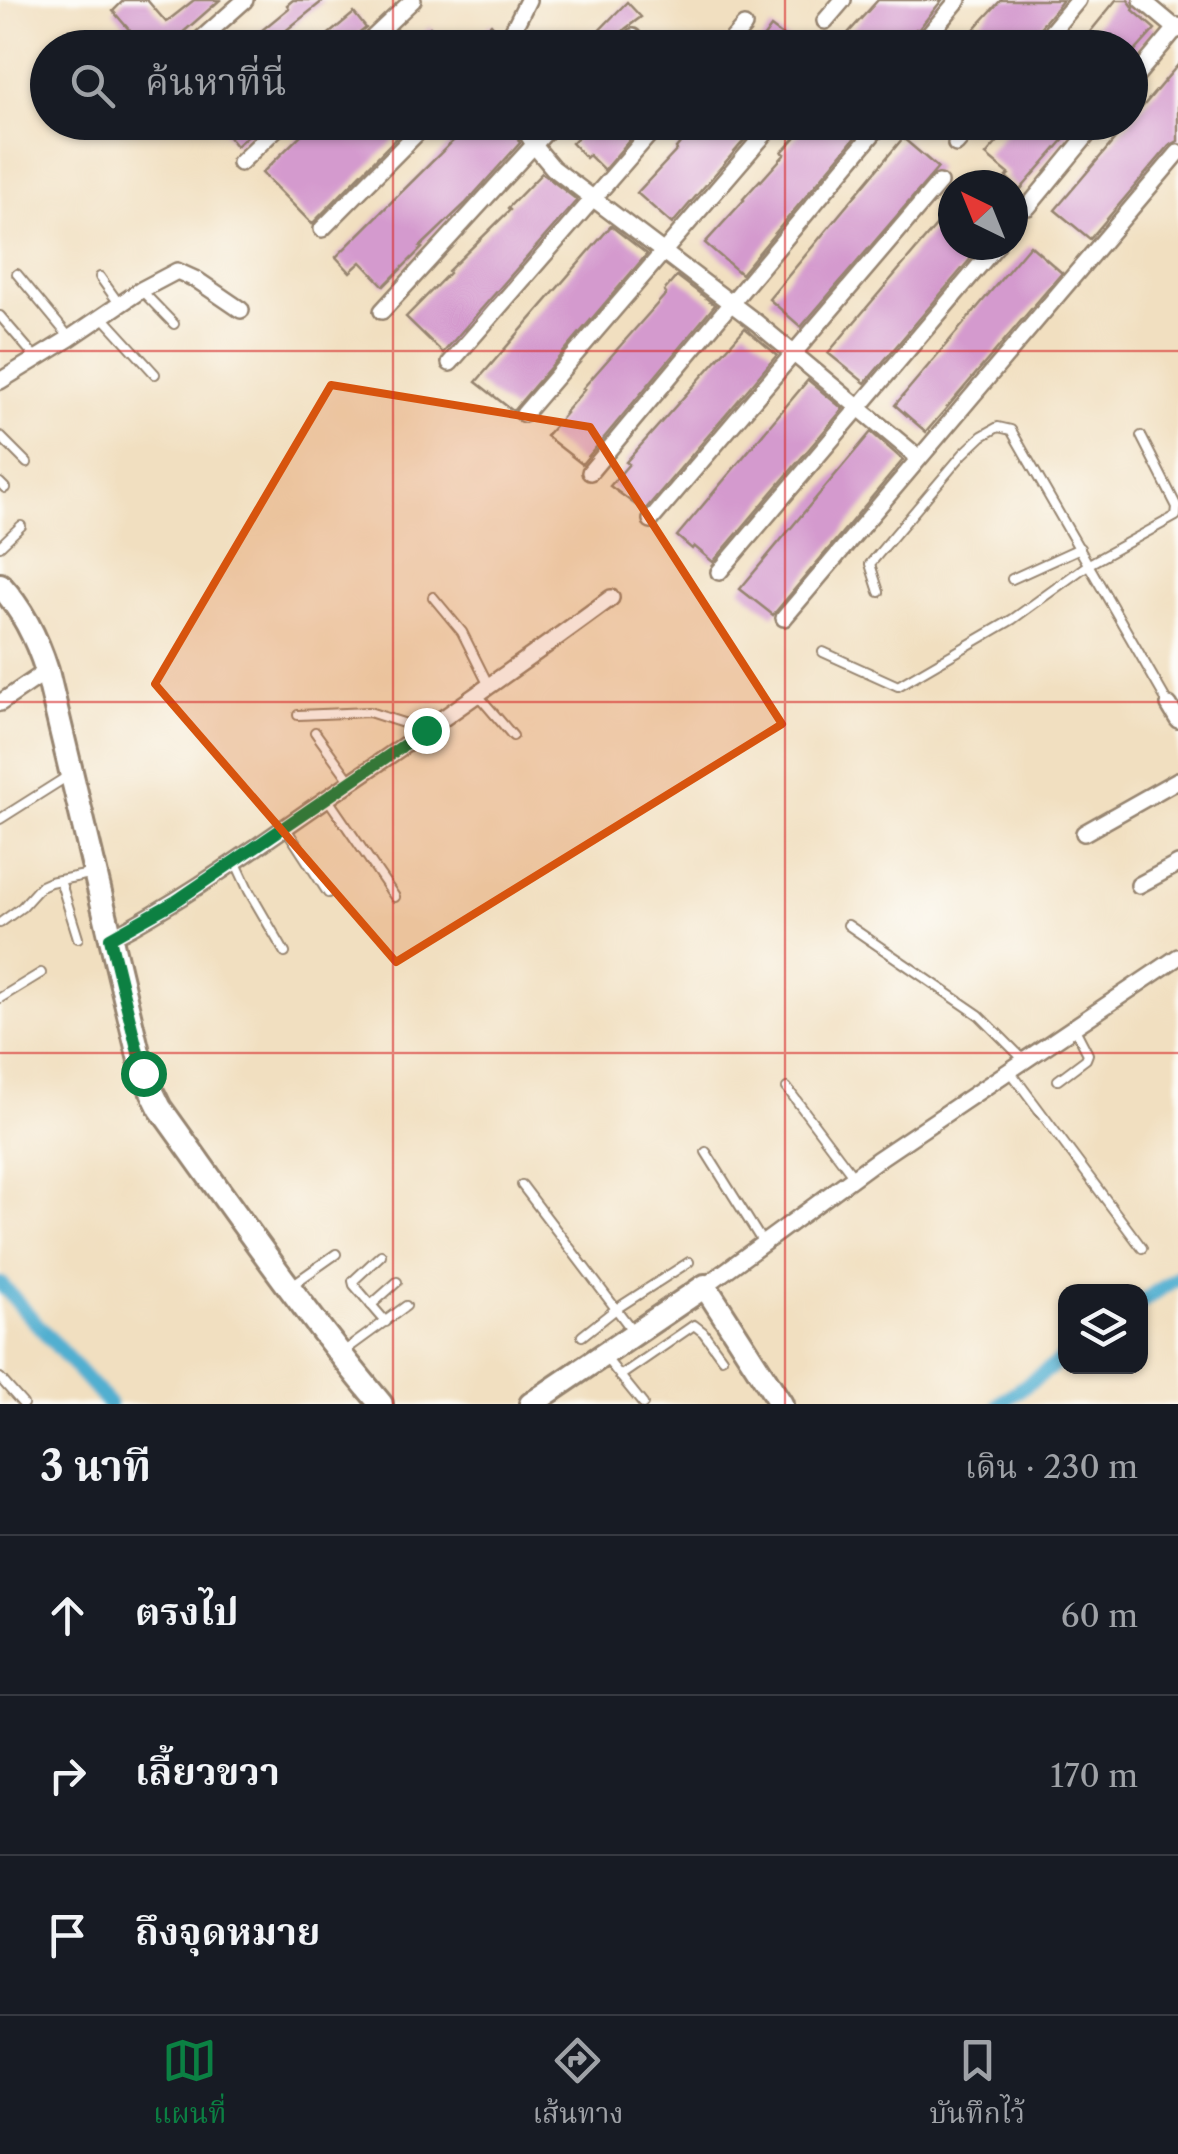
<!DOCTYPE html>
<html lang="th">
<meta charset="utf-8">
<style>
body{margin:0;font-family:"Libre Caslon Text","Noto Serif Thai",serif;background:#242831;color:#f1f3f6}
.controls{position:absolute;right:30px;bottom:30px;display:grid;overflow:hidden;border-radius:20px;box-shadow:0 2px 8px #0004}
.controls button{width:90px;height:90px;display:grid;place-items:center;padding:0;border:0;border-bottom:2px solid #363941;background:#171b24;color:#f1f3f6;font:50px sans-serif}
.compass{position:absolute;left:938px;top:170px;width:90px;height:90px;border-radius:50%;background:#171b24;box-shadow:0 2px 8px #0004;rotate:317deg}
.stop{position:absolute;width:30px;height:30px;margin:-22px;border:8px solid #0b8043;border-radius:50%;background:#fff}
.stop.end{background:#0b8043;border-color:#fff;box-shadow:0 2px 10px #0008}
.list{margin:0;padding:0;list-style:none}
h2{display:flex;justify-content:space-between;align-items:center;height:130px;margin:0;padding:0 40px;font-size:42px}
h2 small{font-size:32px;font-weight:400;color:#9ea1a6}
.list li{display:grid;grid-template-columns:65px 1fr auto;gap:30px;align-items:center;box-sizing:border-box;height:160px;padding:0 40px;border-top:2px solid #363941}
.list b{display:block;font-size:38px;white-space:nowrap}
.list em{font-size:32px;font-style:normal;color:#9ea1a6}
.icon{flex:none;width:55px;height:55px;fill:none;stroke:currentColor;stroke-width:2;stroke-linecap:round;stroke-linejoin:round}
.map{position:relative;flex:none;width:1178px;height:1404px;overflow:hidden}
.search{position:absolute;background:#171b24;box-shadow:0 2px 8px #0004;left:30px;right:30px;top:30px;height:110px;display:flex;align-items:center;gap:25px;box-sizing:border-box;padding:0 35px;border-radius:55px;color:#9ea1a6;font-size:38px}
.sheet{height:610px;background:#171b24}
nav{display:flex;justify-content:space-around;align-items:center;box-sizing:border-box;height:140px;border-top:2px solid #363941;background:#171b24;font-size:28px;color:#9ea1a6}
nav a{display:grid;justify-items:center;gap:5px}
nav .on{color:#0b8043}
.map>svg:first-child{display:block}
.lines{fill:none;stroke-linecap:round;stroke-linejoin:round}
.canal{stroke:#51afd0;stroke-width:15}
.building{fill:#d49ace}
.lane-casing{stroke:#96846f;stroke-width:12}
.street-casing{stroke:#96846f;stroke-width:20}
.secondary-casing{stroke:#96846f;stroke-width:28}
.lane{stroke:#fff;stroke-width:8}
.street{stroke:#fff;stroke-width:15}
.secondary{stroke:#fff;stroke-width:22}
.route{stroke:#0b8043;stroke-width:12}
.marked{fill:#d7540e;fill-opacity:0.2;stroke:#d7540e;stroke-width:8;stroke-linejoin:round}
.grid{fill:none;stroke:#d62828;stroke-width:2.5;stroke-opacity:0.55}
</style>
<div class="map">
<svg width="1178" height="1404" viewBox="0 0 1178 1404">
<rect width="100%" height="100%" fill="#fdfcf7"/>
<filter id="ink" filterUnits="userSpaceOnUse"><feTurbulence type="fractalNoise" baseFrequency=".01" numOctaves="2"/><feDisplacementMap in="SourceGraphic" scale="20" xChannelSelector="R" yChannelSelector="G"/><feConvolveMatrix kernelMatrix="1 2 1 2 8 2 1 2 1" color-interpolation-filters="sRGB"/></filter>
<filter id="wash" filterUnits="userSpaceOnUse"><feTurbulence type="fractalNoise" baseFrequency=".0048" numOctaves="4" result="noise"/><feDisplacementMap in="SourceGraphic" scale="40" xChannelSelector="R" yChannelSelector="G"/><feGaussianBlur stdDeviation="2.25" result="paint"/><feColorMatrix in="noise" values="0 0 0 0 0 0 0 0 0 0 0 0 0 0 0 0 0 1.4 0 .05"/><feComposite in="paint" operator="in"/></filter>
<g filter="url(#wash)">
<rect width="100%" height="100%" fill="#f1dfc0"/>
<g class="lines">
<!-- canal -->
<g class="canal">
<path d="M0 1283 109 1404"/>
<path d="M1140 1303 1178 1277"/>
<path d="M999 1404 1066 1357"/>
</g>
</g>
<g id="blocks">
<!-- building -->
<g class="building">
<path d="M124 0H147L166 22 194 0H220L172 42 176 48H145L113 11Z"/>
<path d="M293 0H324L284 32 287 35 271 48H245L258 37 256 35 289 8 287 5Z"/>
<path d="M878 0H942L918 30 916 29 899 48H849L841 41Z"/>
<path d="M1001 0H1063L1033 36 1032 35 1020 48H1000L991 40 982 48H957Z"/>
<path d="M1116 0H1128L1134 8 1133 10 1155 29 1130 57V48H1077Z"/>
<path d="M627 2 641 17 625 29 610 48H582Z"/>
<path d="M354 13 366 28 341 48H312Z"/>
<path d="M491 24 500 34 496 48H466Z"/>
<path d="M430 27 450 48H409Z"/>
<path d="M771 27 799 48H756Z"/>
<path d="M1178 65V141L1169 146 1090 239 1055 210Z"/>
<path d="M234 122H263L236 146 224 131Z"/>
<path d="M314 122H412L312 224 262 173Z"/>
<path d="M472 122H509L520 143 465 204 420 247 422 248 384 286 361 262 350 272 336 257Z"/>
<path d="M593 122H645L604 170 589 155 586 158 572 143Z"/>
<path d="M701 122H760L672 224 637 193 677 150 676 148 692 129 694 131Z"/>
<path d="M810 122H868L741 274 705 243 744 200 743 199 760 180 761 181 785 154 782 152Z"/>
<path d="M1015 122H1034L1044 132 1053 122H1079L1020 190 1006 177 1009 174 986 155Z"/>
<path d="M903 138 938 168 801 327 769 299Z"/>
<path d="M542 173 577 200 443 353 406 317 449 273 448 271 510 210 508 208Z"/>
<path d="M953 206V245H972L978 250 865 383 828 353Z"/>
<path d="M611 226 647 254 513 411 476 382Z"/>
<path d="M1030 245 1062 273 926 432 895 405Z"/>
<path d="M677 276 715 305 582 464 546 436 566 413 565 412 585 389 583 388 666 294 664 291Z"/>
<path d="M745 328 777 355 644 511 610 486 629 464 626 462Z"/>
<path d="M808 380 843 409 713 562 694 546 692 549 677 536Z"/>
<path d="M871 432 903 460 773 615 740 589Z"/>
</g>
</g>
</g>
<g filter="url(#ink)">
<use href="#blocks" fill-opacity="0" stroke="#96846f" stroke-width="2.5"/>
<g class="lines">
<!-- lane casing -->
<g class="lane-casing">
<g id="lane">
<path d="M17 274 70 338"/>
<path d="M100 277 120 305"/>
<path d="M141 290 174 324"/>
<path d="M0 316 36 358"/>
<path d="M103 317 155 374"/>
<path d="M0 436 27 463"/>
<path d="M0 483 5 488"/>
<path d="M0 546 21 526"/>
<path d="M1012 579 1080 548"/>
<path d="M879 592 870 564 963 454 982 436 998 427 1011 430 1169 705"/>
<path d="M433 597 462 632 489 686"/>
<path d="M823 652 898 686 1013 619 1089 564 1176 516 1177 507 1141 436"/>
<path d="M477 694 513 736"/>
<path d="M298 715 369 712 425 730"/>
<path d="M315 732 351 782"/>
<path d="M327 798 395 897"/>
<path d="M0 819 68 776"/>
<path d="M285 827 328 893"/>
<path d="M235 861 249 891 285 953"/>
<path d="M60 880 78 938"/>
<path d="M0 923 22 907 41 886 50 882 90 874"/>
<path d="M848 925 979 1015 1024 1060"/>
<path d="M0 998 41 973"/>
<path d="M1010 1071 1142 1248"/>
<path d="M1058 1080 1086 1059 1088 1054 1074 1027"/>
<path d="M787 1088 854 1177"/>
<path d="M706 1152 763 1243"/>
<path d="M522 1185 632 1330"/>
<path d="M381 1255 353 1281 354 1285 386 1322"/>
<path d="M292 1285 336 1254"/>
<path d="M371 1305 397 1282"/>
<path d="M582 1336 616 1309 689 1262"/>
<path d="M343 1352 406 1306"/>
<path d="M605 1357 643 1404"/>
<path d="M620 1376 694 1325 703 1332 722 1358"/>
<path d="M0 1378 23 1404"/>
</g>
</g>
<!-- street casing -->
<g class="street-casing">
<g id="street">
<path d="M1142 0 1178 30"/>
<path d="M825 21 843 0"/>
<path d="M191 48 245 0"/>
<path d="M362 48 413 0"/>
<path d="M509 48 511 34 528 0"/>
<path d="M624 48 633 37"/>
<path d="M725 48 744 26"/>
<path d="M918 48 958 0"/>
<path d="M1038 48 1078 0"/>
<path d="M1130 83 1178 26"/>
<path d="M520 122 537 149 553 168 757 323 919 458"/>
<path d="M956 144 975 122"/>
<path d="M240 163 283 122"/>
<path d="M1028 207 1098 122"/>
<path d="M322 229 428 122"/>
<path d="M382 311 555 122"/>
<path d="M450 363 660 122"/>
<path d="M0 381 70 338 141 290 177 271 197 280 241 310"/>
<path d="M524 414 775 122"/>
<path d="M590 472 875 131"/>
<path d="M651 520 939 183"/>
<path d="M719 572 997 245"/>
<path d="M784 618 1178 153"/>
<path d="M0 703 47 671"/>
<path d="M1169 705 1178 720"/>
<path d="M1084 833 1178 780"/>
<path d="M1139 885 1178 864"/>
<path d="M110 938C185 899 253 849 323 801 420 735 516 668 611 598"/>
<path d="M705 1286 877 1160 1178 957"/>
</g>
</g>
<!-- secondary casing -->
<g class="secondary-casing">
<g id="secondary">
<path d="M0 585C23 610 37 639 47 671L143 1073 160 1108C232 1208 302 1310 381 1404"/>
<path d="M531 1404 705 1286 781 1404"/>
</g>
</g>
<!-- lane -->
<use href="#lane" class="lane"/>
<!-- street -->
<use href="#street" class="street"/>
<!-- secondary -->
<use href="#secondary" class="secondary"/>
</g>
</g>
<g class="lines" filter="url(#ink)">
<!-- route -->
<path class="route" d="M143 1073 110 938 176 901 426 730"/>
</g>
<!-- marked area -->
<path class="marked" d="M331 385 590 427 782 724 396 962 155 684Z"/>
<!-- grid -->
<path class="grid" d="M393 0V48M785 0V48M393 122V1404M785 122V1404M0 351H1178M0 702H1178M0 1053H1178"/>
</svg>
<div class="controls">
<button><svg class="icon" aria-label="layers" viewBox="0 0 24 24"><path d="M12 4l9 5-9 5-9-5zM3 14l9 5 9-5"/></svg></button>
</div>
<svg class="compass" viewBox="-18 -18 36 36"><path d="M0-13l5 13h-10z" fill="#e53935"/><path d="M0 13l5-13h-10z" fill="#9ea1a6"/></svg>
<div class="stop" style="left:143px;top:1073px"></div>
<div class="stop end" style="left:426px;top:730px"></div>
<div class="search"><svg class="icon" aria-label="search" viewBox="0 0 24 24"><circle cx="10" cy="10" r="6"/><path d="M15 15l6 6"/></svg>ค้นหาที่นี่</div>
</div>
<section class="sheet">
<h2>3 นาที<small>เดิน · 230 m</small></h2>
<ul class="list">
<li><svg class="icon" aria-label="ahead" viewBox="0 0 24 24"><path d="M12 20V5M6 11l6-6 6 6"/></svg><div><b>ตรงไป</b></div><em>60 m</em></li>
<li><svg class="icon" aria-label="right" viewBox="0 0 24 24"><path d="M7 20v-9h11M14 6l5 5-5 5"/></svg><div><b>เลี้ยวขวา</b></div><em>170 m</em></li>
<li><svg class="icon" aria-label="arrive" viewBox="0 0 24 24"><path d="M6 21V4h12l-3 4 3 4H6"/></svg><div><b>ถึงจุดหมาย</b></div></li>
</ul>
</section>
<nav>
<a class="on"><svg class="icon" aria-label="map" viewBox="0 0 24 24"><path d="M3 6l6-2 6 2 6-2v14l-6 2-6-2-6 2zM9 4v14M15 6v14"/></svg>แผนที่</a>
<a><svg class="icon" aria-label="directions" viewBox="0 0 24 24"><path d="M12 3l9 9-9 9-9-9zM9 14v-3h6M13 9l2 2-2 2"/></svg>เส้นทาง</a>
<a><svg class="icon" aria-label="saved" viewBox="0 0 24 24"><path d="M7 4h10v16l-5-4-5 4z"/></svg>บันทึกไว้</a>
</nav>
